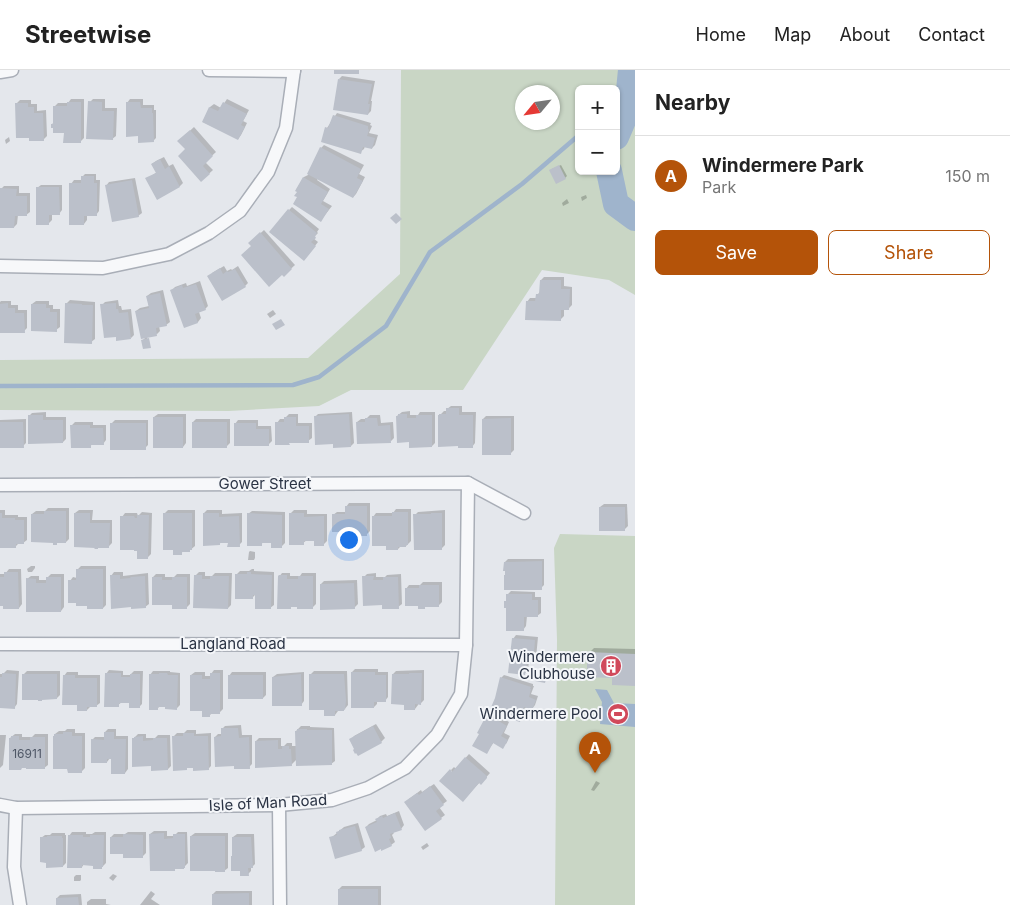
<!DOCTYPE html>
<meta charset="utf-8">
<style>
body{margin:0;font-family:Inter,sans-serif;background:#f2f2f2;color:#222}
.controls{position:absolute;right:15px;top:15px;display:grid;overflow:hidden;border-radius:8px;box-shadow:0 1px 4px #0004}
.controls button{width:45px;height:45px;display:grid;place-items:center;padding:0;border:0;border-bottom:1px solid #e0e0e0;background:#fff;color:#222;font:25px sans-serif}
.compass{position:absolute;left:515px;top:15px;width:45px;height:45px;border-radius:50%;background:#fff;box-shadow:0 1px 4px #0004;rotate:241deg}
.you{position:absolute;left:348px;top:469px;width:18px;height:18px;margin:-12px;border:4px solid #fff;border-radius:50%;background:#1a73e8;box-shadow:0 0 0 8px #1a73e833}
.badge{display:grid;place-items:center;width:32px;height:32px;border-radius:50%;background:#b45309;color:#fff;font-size:16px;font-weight:700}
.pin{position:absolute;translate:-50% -41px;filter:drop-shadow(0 1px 2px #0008)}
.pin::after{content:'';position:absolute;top:26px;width:18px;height:15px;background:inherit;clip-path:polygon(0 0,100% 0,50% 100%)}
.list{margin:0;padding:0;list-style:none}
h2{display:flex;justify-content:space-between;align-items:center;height:65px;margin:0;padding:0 20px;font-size:21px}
h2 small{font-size:16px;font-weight:400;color:#767676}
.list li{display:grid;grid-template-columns:32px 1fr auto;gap:15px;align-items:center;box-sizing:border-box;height:80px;padding:0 20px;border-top:1px solid #e0e0e0}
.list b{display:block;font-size:19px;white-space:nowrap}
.list p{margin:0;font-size:16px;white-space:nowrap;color:#767676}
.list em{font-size:16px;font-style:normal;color:#767676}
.actions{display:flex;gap:10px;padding:15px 20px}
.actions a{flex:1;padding:11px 0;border:1px solid #b45309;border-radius:8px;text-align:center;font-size:18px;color:#b45309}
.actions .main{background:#b45309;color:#fff}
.map{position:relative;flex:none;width:635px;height:835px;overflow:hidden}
header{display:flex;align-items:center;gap:30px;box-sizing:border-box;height:70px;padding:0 25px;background:#fff;border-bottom:1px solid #e0e0e0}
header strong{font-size:24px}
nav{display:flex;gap:28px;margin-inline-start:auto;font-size:18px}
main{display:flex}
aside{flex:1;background:#fff}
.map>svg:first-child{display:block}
.green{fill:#c9d6c5;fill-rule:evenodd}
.water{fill:#9fb4cc}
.shadow{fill:#0003}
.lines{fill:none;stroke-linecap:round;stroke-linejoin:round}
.stream{stroke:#9fb4cc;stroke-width:4.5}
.river{stroke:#9fb4cc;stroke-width:26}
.building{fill:#bbc0ca}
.street-casing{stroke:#a9aeb7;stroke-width:15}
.street{stroke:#f7f8fa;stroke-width:12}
.labels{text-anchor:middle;stroke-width:4;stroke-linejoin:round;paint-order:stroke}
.number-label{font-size:12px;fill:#4f5766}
.street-label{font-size:15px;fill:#2b3445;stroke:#f4f6f9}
.poi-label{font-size:15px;fill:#2b3445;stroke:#f4f6f9;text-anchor:end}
</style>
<header>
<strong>Streetwise</strong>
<nav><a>Home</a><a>Map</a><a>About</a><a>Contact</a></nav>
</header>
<main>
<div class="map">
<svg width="635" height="835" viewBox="0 0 635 835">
<rect width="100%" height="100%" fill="#e4e7ec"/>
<!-- green -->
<g class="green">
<path d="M401 0H635V225L609 210 542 200 463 320H351L319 336 229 341 0 340V290L308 288 400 204ZM579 19H616V101H579ZM522 22H552V52H522Z"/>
<path d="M560 464 635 466V835H555L557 570 554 478Z"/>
</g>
<!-- water -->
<path class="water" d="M595 619 607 620 614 633 635 634V657L600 654 602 632Z"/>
<!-- shadow -->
<g class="shadow">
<path d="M342 6 375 11 371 31H372L371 41 368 44 339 9Z"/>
<path d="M71 29H84V68L80 72 52 54 55 52V36L58 33H68Z"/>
<path d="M93 29H105V38H117L116 66 112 69 90 32Z"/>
<path d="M130 29H143V35H154V40H156V68L153 71 139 65 127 33Z"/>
<path d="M227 29 249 40 243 51 247 53 241 65 238 69 203 52 210 37 214 34 221 38Z"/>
<path d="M20 30H31V34H37V41L46 40 47 66 43 70 16 34Z"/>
<path d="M337 43 371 53 370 55 372 56 369 63 378 65 375 75 372 78 365 76 364 79 360 82 327 58Z"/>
<path d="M194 57 216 82 205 92 213 100 201 111 187 79 179 71Z"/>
<path d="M9 67 10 71 6 74 5 70Z"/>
<path d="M324 75 364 95 359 104 365 107 356 124 353 127 318 108 317 110 330 119 323 131 332 136 321 150 298 127V122L296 120 304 107 308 105 321 78Z"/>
<path d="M164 87 169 96 173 94 183 113 180 116 158 128 147 109 157 102 152 94 156 91Z"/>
<path d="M561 95 567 106 565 108 552 99Z"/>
<path d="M85 104H96V110H100L99 141 96 145H87V150L84 154 71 114 74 110H82V107Z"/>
<path d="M135 108 142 143 138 146 106 116 109 112Z"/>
<path d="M41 115H62V140L59 144H52V150L49 153 37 118Z"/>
<path d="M4 116H19V123H30V142L26 145H18L17 154 14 157 1 119Z"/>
<path d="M586 125 587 128 582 131 581 127Z"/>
<path d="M567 129 569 133 563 136 562 133Z"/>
<path d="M292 137 319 159 317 162 318 163 313 168 318 172 307 186 289 140Z"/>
<path d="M264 160 295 195 284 205 250 173Z"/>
<path d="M224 196 227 201 231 199 232 200 238 196 248 213 245 216 212 203Z"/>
<path d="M544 207H564V216L572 217V235L569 238H564V246L560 250 527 232 530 228H537V225L541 221V210Z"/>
<path d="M200 211 208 236 205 239 199 242 201 248 198 252 185 256 172 220 175 217 186 213 187 216Z"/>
<path d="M163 220 170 252 166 255 159 256 160 261 157 264 146 262 149 277 142 271 146 267 136 241 140 238 149 236 147 226 151 223Z"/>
<path d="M70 230 95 232V269L91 272 66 234Z"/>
<path d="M118 230 119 236H121L122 240 131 239 134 265 131 268 102 235 105 232Z"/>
<path d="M1 231H11V235H18V240H27V258L24 261 0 262V232Z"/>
<path d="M36 231H49V235H53V239H60V257L56 260 32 234Z"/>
<path d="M273 240 276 244 270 248 267 244Z"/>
<path d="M451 336H462V342H476L475 373 472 377 439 346 444 341H447V339Z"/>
<path d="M410 341V345H418L420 342H435V373L432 376 410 371 397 346 402 342Z"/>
<path d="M46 342V347H66V369L63 372 29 346 32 343Z"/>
<path d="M352 342 354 373 351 376 334 372 315 347 318 344Z"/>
<path d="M158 344H186V373L183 377 154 347Z"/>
<path d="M289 344H298V353H312V368L308 371 291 372 289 373 277 353 280 349H286V347Z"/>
<path d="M370 345H380L381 353 393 352 394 368 391 371 357 352 361 349H366Z"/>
<path d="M486 346H514V380L511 383 483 349Z"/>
<path d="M26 349V373L23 376 0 377V350Z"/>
<path d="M196 349H230V373L226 377 193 352Z"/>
<path d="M115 350H148V375L145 378 111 354Z"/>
<path d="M238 350H258V356H271L272 371 268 375 235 354Z"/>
<path d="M75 352H93V355H106V370L103 374H93L90 376 72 355Z"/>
<path d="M349 433H370V461L367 464 347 461 333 445 337 442H346V437Z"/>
<path d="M604 434H627L628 456 624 460 600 437Z"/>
<path d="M48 438H69V469L66 472 32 444 36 441H45Z"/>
<path d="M396 439H411V471L406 476H401L398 479 373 447 376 443H393Z"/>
<path d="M0 440H5V445H18V447H27V470L23 473 18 474 15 477 0 474Z"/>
<path d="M79 440H93L92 450H112V473L109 476 75 443Z"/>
<path d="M168 440H195V476L189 481H184L181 483 164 444Z"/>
<path d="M207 440H222V444L242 443V472L239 475 229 471 222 472 219 474 204 443Z"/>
<path d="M294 440H307V444H327V471L324 474 315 470H307L303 473 290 444Z"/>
<path d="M445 440V475L442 478 415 445 418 442Z"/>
<path d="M252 441 285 442V473L281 477 273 472H264L261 474 248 444Z"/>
<path d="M142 442 152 443 151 484 148 487 122 447 125 443H137L138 446Z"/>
<path d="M250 481 255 482V488L254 490H248L249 482Z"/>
<path d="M508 489H544V515L541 518 506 505 505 492Z"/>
<path d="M31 496H35V498L32 502H28L27 499Z"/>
<path d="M81 496H106V535L103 538 70 511 73 507 77 508 78 499Z"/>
<path d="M9 499H21L22 534 19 538 0 534V504H5Z"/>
<path d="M252 499H254V501L274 502V535L270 538 256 524 252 528 236 505 240 501H249Z"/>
<path d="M114 502H123V506L148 503 149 534 145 537 111 506Z"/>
<path d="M199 502H205V506H212L215 503H232L231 535 228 538 195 506Z"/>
<path d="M282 503H290V506H300L302 503H316V534L312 538 279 507Z"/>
<path d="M376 503V507H385L387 505 401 504 402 534 398 537 383 534 364 507 367 504Z"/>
<path d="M51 504H64V537L61 541 27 509 31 506H39V510H47V508Z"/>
<path d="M156 504H165V507H174L177 504H190V534L187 537 173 534 153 507Z"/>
<path d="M357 510 358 534 354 538 321 514 324 511Z"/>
<path d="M423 512H442V532L439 535 419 534 406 519 409 515H420Z"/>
<path d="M511 521 535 522V527H541V543L537 546H527L526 556 523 560 507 530V525Z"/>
<path d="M516 565 538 567 536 588 532 591H529L528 600 525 603 513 569Z"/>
<path d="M594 578 635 579V615L613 606 589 583Z"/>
<path d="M355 599H378V602H388V627L385 631H377V634L374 637 352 602Z"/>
<path d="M7 600 19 601 17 634 14 638 0 637V601V604H3Z"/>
<path d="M109 600 123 601V605H130L134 601H143L142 634 139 637 131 632H122L118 635 106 604Z"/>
<path d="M214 600H223V639L220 642H213L210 645 203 640 191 605 195 602H205V606H211V604Z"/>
<path d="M424 600V630L421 633H418V635L415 639 405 633 393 604 396 601Z"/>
<path d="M27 601H60V625L57 628 24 604Z"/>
<path d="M153 601H170V602L180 603V635L177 638 160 636 157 639 150 605Z"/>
<path d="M314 601H347L348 635 344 640H338V641L335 645 326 638 310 605Z"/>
<path d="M67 602H78V605H100V633L96 636H91L87 640 78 634 64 606Z"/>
<path d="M232 602H266V625L263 628 229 606Z"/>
<path d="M304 602V631L301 635 273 607 277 604Z"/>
<path d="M504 605 533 614V616H534L531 624 538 626 535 635 532 639 526 637 523 647 519 650 494 643 509 652 504 663 510 666 506 674 494 672 486 683 488 645 492 642 501 608Z"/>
<path d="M376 654 385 668 381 672 359 684 351 670 354 666Z"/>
<path d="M241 655 242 665H252V694L249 697 215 667 218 664H222V659L225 656Z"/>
<path d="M301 656H310V657L334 658 335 691 331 694 297 689 291 695 256 671 259 668H281V676H284L287 673H292V676H297L296 661Z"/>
<path d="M67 659H75V663H85V698L82 701 55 664 59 661H65Z"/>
<path d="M108 659H116V666H128V699L125 703 112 688H110L107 692 92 670 95 667H105V662Z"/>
<path d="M187 660H196V664L211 663V696L208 699 195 697H188L186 699 173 667 177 663H184Z"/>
<path d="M15 664H22V667H32L35 664H48V695L44 698 10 668Z"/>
<path d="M138 664H146V668H155L158 665H170L171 696 168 699 152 695 133 669Z"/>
<path d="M0 665H6L3 695 0 698Z"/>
<path d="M469 684 490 703 481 713 480 712 466 727 451 700 454 697 456 699Z"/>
<path d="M596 711 600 713 594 721 591 720Z"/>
<path d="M434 714 447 731 439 737 445 745 426 759 409 729 421 720 422 722Z"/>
<path d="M399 741 404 755 401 759 393 762 394 763 392 765 395 772 391 775 366 757 369 754 377 750V749L380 746 386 744 387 746Z"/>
<path d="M358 753 365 777 361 780 331 768 344 757Z"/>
<path d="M154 761H167V766H174L178 762H187L188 793 183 798 150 764Z"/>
<path d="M72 762H86V764H92L95 762H106V793L101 798 94 794H84L82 797 69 766Z"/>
<path d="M128 762H146V783L142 787 124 783 111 767 114 764H125Z"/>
<path d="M52 763H65V765H66V793L63 796 41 768 45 765H50Z"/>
<path d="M195 763H228V798L224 801 191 766Z"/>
<path d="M237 764H254L255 794 251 798V801L248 804 241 799 234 785 233 767Z"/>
<path d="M427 773 429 776 423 780 421 777Z"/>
<path d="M113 804 117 806 113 811 109 808Z"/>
<path d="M76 805H81V810L80 811H74V807Z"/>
<path d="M342 816H381V835H343L339 819Z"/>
<path d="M151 821 155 824 151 829 160 835H140Z"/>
<path d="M216 821H252V835H213V824Z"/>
<path d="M81 824 82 835H57V828L60 825Z"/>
<path d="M91 829H106V834L111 835H87V832Z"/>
</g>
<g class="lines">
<!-- stream -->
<g class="stream">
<path d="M616 45 627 41"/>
<path d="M0 316 293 315 319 307 386 256 430 182 522 114 579 65"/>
</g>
<!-- river -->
<g class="river">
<path d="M616 67 627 41 631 0"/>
<path d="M609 101 616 134 635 148"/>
</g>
</g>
<!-- building -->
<g class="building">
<rect x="334" y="0" width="25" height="4"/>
<path d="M338 9 372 14 368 34H370L368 45 333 40Z"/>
<path d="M88 31 102 32V41H114L113 70 86 69Z"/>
<path d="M67 32H81V73H63L64 63H53V58H51V54H53V36H67Z"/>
<path d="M126 32H140L141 38H152V43H153L154 72 138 73V66L126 67Z"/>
<path d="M223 32 247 44 241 55 245 57 238 70 202 52 209 37 218 41Z"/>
<path d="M15 33H28V37H34V43H43L44 71H29V68H16Z"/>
<path d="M333 45 368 56V59L369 60 367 66 375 68 372 79 363 77 361 84 321 72 325 57 328 58Z"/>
<path d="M190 60 213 86 203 96 210 104 201 112 178 86 185 79 177 71Z"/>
<path d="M320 77 361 99 357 108 363 111 353 128 307 104Z"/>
<path d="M160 89 165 99 169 96 180 117 157 130 145 108 156 103 151 94Z"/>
<path d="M559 95 566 109 556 114 549 100Z"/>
<path d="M81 106H94V113H97V146H84V155H69V113H81Z"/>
<path d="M303 107 328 122 321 134 329 139 321 152 293 134 297 127 294 126 297 122 295 121Z"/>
<path d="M132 110 139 147 112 152 105 115Z"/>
<path d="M36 117H59L60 145H49V155H36Z"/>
<path d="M0 118 17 119 16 126H27V146H15L14 158H0Z"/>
<path d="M288 139 317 163 315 166 316 168 311 172 316 176 304 191 269 162Z"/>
<path d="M396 143 402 149 396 154 390 148Z"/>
<path d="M260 162 292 199 284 207 282 205 269 217 241 185 251 176 248 173Z"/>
<path d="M220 198 223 204 227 201 228 202 235 199 246 217 222 231 207 206Z"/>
<path d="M540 210H561V219H570L569 240H561V251L525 250 526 231H535L536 224H539Z"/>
<path d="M196 214 206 240 195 244 198 253 184 258 170 220 182 215 183 218Z"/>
<path d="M160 223 167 256 156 258 157 266 141 269 135 241 149 238 146 226Z"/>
<path d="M8 233V238H15V243H24L25 263H0V234Z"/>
<path d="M65 233 82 234V235H93L92 274 64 273Z"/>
<path d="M116 233V239H118L119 243 128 242 131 269 116 271V267L104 268 100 234Z"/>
<path d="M31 234H46V238H50V242H57V262L31 261Z"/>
<path d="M281 249 285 255 276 260 272 254Z"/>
<path d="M149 268 151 278 143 279 141 270Z"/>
<path d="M446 338H459V345H473V378H458V376L438 377V345H439V344H446Z"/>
<path d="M349 344 351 377 333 378V374L315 375 314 346Z"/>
<path d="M398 344H407V348H416V345H432V377L409 378V372L397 373 396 346H398Z"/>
<path d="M28 345H43V350H63V373L28 374Z"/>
<rect x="153" y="347" width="30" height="31"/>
<path d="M284 347H296V356H309V373H289L290 375H275V352H284Z"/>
<path d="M365 348H377L378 356 390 355 391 373 357 374 356 352H365Z"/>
<path d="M511 348V385H482V349Z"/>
<path d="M0 352H23L24 378H0Z"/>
<rect x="192" y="352" width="35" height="26"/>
<rect x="110" y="353" width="36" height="27"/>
<path d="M234 353H256V359H269V376H234Z"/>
<path d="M70 355H90V358H103L104 375H91V378H71Z"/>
<path d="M345 436H367V466H345V462H332V444H345Z"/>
<rect x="599" y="437" width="26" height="24"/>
<path d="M44 441H66V473H57V475H53V473L31 472V444H44Z"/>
<path d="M392 442H408V475H406V477H398V480H386V476H372V446H392Z"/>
<path d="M0 443H2V448H15V450H24V474H16V478H0Z"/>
<path d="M74 443H90V453H110L109 478H98V479H94L95 478 74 477Z"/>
<path d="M163 443H192V480H190V482H182V485H173V480H163Z"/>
<path d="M203 443H219V447L239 446 240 477H227L228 473H220V475L203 476Z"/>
<path d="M247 443 282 445V478H271V473H262V476H247Z"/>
<path d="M289 443H304V447L324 446V476H314V471H304V475H289Z"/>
<path d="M431 443H442V480H414L413 444H431Z"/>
<path d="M137 445H149L148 489H137V481H134V480H120V446H134L135 448H137Z"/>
<path d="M542 491V520H504V505H505V501H503L504 492Z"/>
<path d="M76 499H103V539H87V536H76V533H68V510H76Z"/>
<path d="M4 502H18L19 539H3V536H0V507H4Z"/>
<path d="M247 502H251V504L272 505 271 539H255V525H253V529H235V504H247Z"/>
<path d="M110 505H120V509L131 508 130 507 145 506 146 538 131 539V537L111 539Z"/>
<path d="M194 505H202V509H210V506H229L228 539 193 538Z"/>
<path d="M279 505H287V509H298V506H313V539H297V537H291V539H277L278 506Z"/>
<path d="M362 506H374L373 510H383V507H398L399 539H382V535L363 536Z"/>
<path d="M46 507H61V542H26V508L36 509V513H46Z"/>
<path d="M152 507H162V510H172V507H187V539H172V535H152Z"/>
<path d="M354 513 355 539 320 540V514Z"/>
<path d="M419 515H439V537H425V539H418V536H405V518H419Z"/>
<path d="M506 524H532V530H538V547H524V561H506V538H504V531H506Z"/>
<path d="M512 568 535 570 533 593 527 592 525 605 508 603Z"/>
<path d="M587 582 635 584V616L612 615V608L587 607Z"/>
<path d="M351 602H375V605H386V632H374V638H351Z"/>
<path d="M2 603 16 604 15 639 0 638V607H2Z"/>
<path d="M105 603H121V607H130V604H140V638H129V633H119V637H104Z"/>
<path d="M159 603H167L168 605H178L177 640 165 639V637H158V640H149V604H159Z"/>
<path d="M210 603H220V644H210V647H202V641H190V605H202V609H210Z"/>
<path d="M409 603H422L421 635 415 634V640H404V635L391 634 392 604H409Z"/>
<path d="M537 603 547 605 545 613 535 611Z"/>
<path d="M22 604H57V629L42 630V631H38V630H22Z"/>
<path d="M301 604 302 636H272V607Z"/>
<path d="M309 604H344L346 630 345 640 344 639V641H335V646H324V640H309Z"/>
<path d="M63 605H75V608H97V637H87V641H77V635H62Z"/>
<rect x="228" y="605" width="35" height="24"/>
<path d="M500 607 531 617 530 619H531L529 627 536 630 532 640 524 637 520 652 489 642 495 628Z"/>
<path d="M487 644 507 656 501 666 508 670 503 679 493 673 487 684 472 676 479 664 477 663Z"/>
<path d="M373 656 382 673 358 686 356 683 355 684 353 680 354 679 349 669Z"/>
<path d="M221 658H238L239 668 249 667 250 699H234V696L215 697 214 667 221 666Z"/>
<path d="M297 659H307V660H332V695L296 696 295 661H297Z"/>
<path d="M63 662H72V666H82V703H68L67 699H53V666H54V664H63Z"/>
<path d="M104 662H114V669H126L125 704H111V689H107V693H91V669L104 670Z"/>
<path d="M183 663H194V666H208L209 700 193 701V698H187V700L173 701 172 666H183Z"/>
<path d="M11 666H19V670H30V667H45V699H26V698H22L21 700H9V668H11Z"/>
<path d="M143 666V671L153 670V668H167L168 700 151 701V696L132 697V668H134V667Z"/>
<path d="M278 670V679H282V676H289V679H291L292 696 255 698V671Z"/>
<path d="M465 687 487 706V708L481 715 479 713 463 732 439 711 450 699 452 702Z"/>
<path d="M430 716 444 735 436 741 442 749 425 761 404 732 417 723 419 725Z"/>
<path d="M395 743 402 760 390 764 391 768 389 769 392 776 381 781V779L375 782 365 757 377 752 375 749 382 746 383 748Z"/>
<path d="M355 756 362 781 335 789 329 767 337 765 336 762 339 761V760Z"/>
<path d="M164 763V769L173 768V764H185V798H184V799H175V801H150L149 764Z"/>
<path d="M123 764 143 765V788H123V784H110V767H123Z"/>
<path d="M68 765H83V767H90V765H104L103 797H102V799H93V796L82 795V798H67Z"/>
<path d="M47 766H62V768H63V797L46 798V793L40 792V767H47Z"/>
<path d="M190 766H225V802H215V801H190Z"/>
<path d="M232 767H251L253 798H248L249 806H240V801H231V786H232Z"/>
<rect x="338" y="819" width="40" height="16"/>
<path d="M249 823V835H212V824Z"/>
<path d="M78 827 79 835H56V828Z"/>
</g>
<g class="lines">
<!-- street casing -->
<g class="street-casing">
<g id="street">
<path d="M209 0 294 1"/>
<path d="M0 2 12 0"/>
<path d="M0 196 103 198 169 184 209 163 240 141 268 102 286 58 294 0"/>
<path d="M0 415 468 413 524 443"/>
<path d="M0 574 466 575"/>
<path d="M0 735 16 738 279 735 332 730 368 718 405 698 437 665 461 624 466 575 468 413"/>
<path d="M279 735 280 835"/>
<path d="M16 738 14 797 20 835"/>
</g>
</g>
<!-- street -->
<use href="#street" class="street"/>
</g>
<!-- icons -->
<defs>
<g id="building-disc" transform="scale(1.125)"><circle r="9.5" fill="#d1495b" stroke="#f4f6f9"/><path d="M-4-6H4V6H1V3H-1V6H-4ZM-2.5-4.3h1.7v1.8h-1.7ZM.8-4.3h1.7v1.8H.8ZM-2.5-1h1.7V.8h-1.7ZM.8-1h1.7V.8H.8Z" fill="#fff"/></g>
<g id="stadium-disc" transform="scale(1.125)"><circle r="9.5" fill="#d1495b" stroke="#f4f6f9"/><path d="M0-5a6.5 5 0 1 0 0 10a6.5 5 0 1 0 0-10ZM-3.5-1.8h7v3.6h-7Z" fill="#fff"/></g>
</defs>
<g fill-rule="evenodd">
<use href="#building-disc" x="611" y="596"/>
<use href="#stadium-disc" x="618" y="644"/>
</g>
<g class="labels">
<!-- number labels -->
<g class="number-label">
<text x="27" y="688">16911</text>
</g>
<!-- street labels -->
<g class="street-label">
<text x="265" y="419">Gower Street</text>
<text x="233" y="579">Langland Road</text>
<text transform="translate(268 733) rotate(-3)" y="5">Isle of Man Road</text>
</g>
<!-- poi labels -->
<g class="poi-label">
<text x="595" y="592">Windermere<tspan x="595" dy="17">Clubhouse</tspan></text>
<text x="602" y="649">Windermere Pool</text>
</g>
</g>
</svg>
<div class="controls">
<button>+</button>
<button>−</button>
</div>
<svg class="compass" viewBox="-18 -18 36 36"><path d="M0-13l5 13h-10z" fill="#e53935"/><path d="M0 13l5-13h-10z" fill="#767676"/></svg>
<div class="you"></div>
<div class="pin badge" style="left:595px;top:703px">A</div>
</div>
<aside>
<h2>Nearby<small></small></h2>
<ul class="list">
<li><span class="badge">A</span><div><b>Windermere Park</b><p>Park</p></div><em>150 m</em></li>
</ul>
<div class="actions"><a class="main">Save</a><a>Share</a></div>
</aside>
</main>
